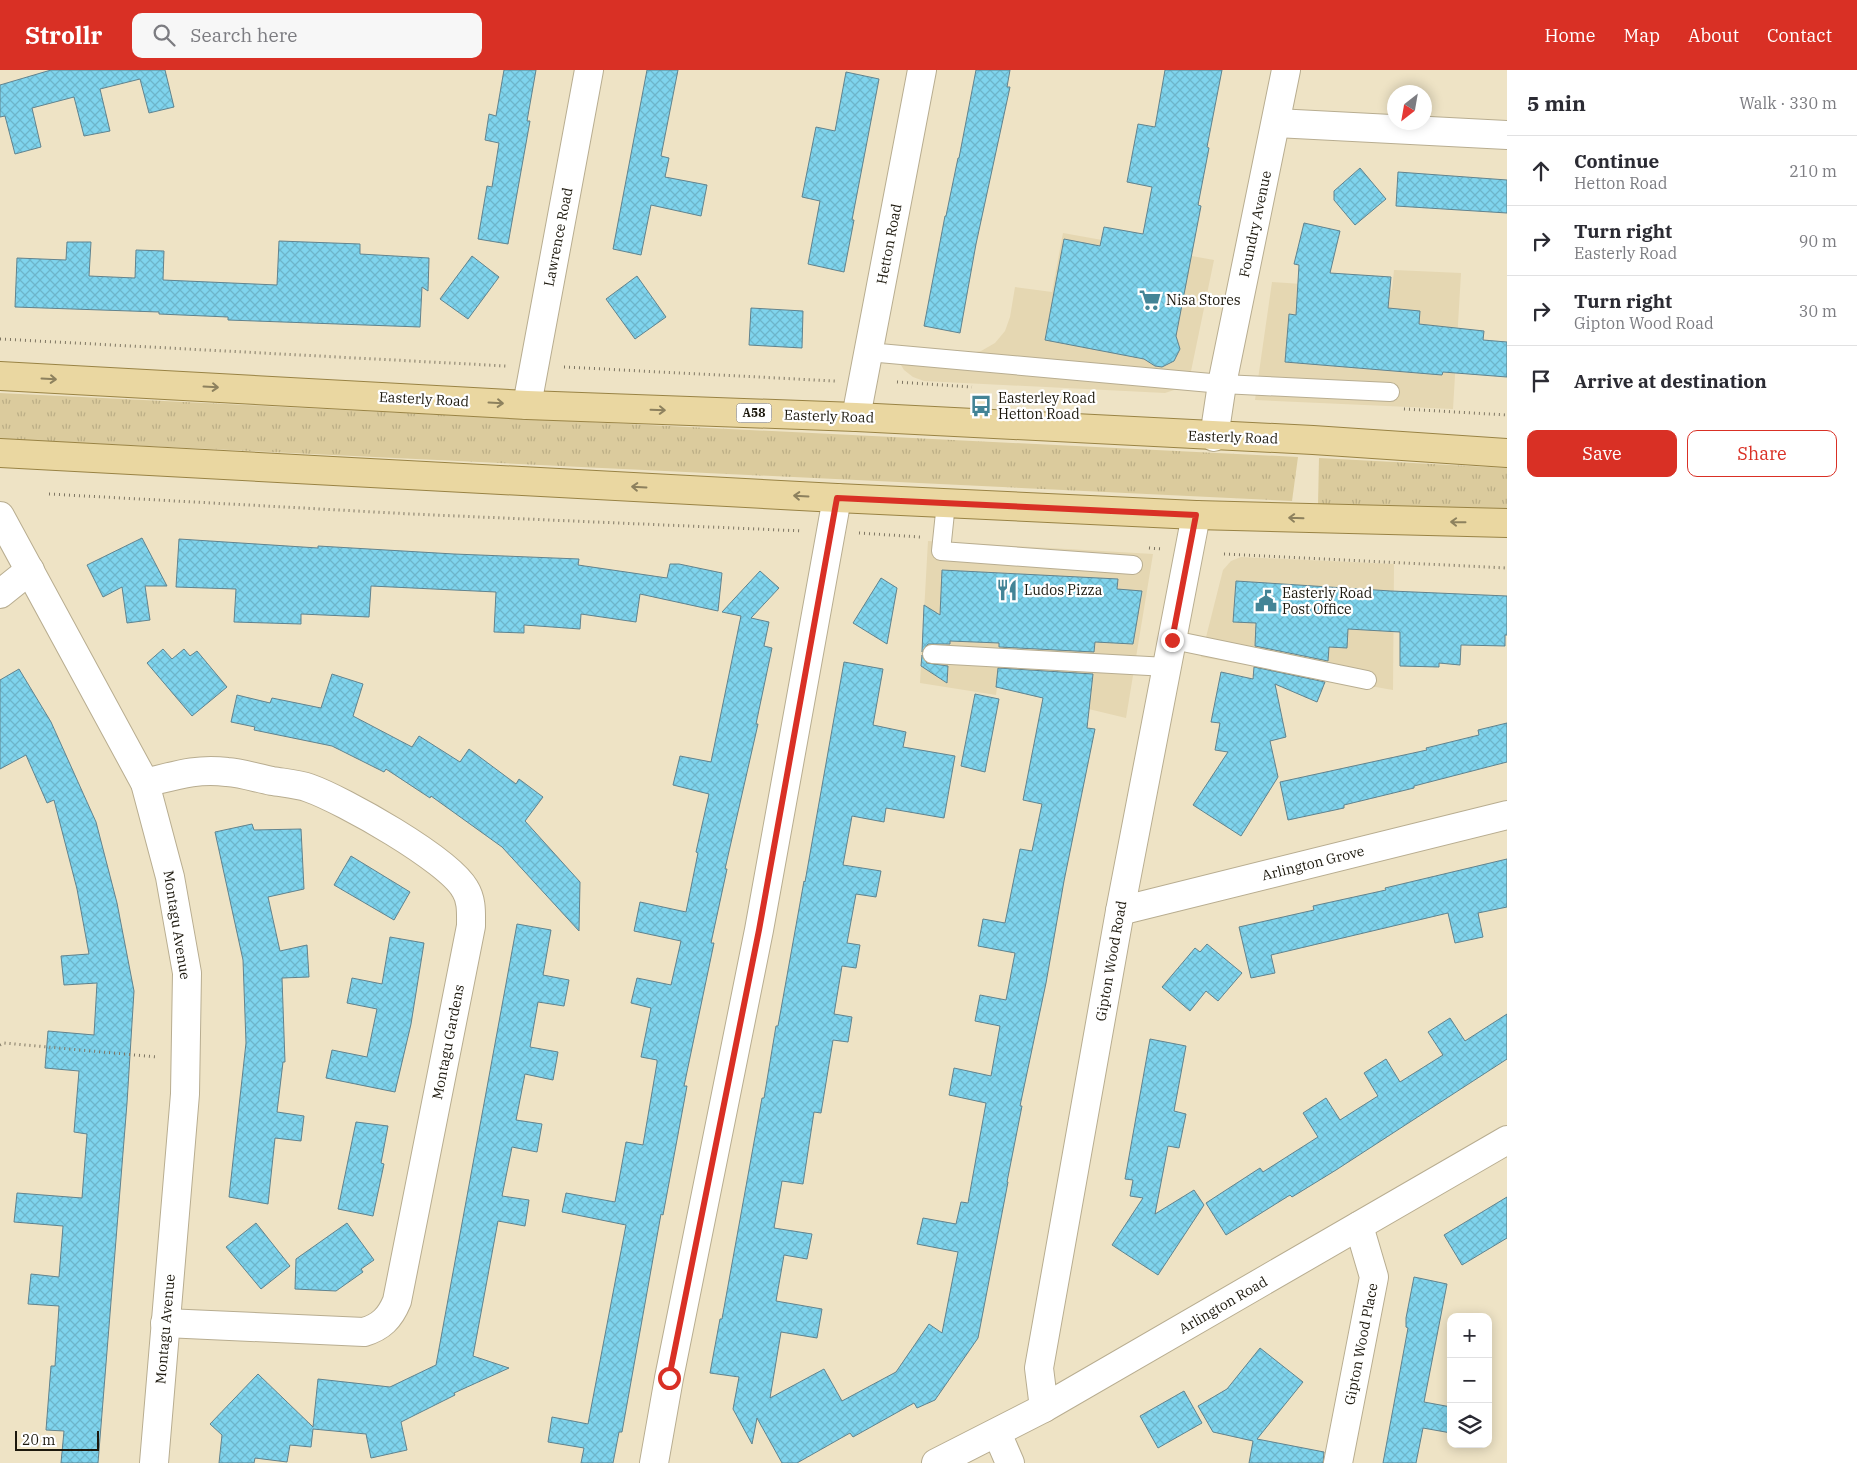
<!DOCTYPE html>
<meta charset="utf-8">
<style>
body{margin:0;font-family:"IBM Plex Serif",serif;background:#f7f7f7;color:#2b2b33}
.controls{position:absolute;right:15px;bottom:15px;display:grid;overflow:hidden;border-radius:10px;box-shadow:0 2px 12px #0003}
.controls button{width:45px;height:45px;display:grid;place-items:center;padding:0;border:0;border-bottom:1px solid #e1e1e2;background:#fff;color:#2b2b33;font:25px sans-serif}
.compass{position:absolute;left:1387px;top:15px;width:45px;height:45px;border-radius:50%;background:#fff;box-shadow:0 2px 12px #0003;rotate:211deg}
.scale{position:absolute;left:15px;bottom:12px;width:84px;box-sizing:border-box;padding-left:5px;border:2px solid #1c180d;border-top:0;font-size:14px;line-height:18px;white-space:nowrap;color:#1c180d;-webkit-text-stroke:4px #fff;paint-order:stroke}
.stop{position:absolute;width:15px;height:15px;margin:-11px;border:4px solid #d93025;border-radius:50%;background:#fff}
.stop.end{background:#d93025;border-color:#fff;box-shadow:0 1px 5px #0008}
.list{margin:0;padding:0;list-style:none}
h2{display:flex;justify-content:space-between;align-items:center;height:65px;margin:0;padding:0 20px;font-size:21px}
h2 small{font-size:16px;font-weight:400;color:#7c7c81}
.list li{display:grid;grid-template-columns:32px 1fr auto;gap:15px;align-items:center;box-sizing:border-box;height:70px;padding:0 20px;border-top:1px solid #e1e1e2}
.list b{display:block;font-size:19px;white-space:nowrap}
.list p{margin:0;font-size:16px;white-space:nowrap;color:#7c7c81}
.list em{font-size:16px;font-style:normal;color:#7c7c81}
.actions{display:flex;gap:10px;padding:15px 20px}
.actions a{flex:1;padding:11px 0;border:1px solid #d93025;border-radius:10px;text-align:center;font-size:18px;color:#d93025}
.actions .main{background:#d93025;color:#fff}
.icon{flex:none;width:28px;height:28px;fill:none;stroke:currentColor;stroke-width:2;stroke-linecap:round;stroke-linejoin:round}
.map{position:relative;flex:none;width:1507px;height:1393px;overflow:hidden}
header{display:flex;align-items:center;gap:30px;box-sizing:border-box;height:70px;padding:0 25px;background:#d93025;color:#fff}
header strong{font-size:24px}
nav{display:flex;gap:28px;margin-inline-start:auto;font-size:18px}
.search{width:350px;height:45px;background:#f7f7f7;display:flex;align-items:center;gap:12px;box-sizing:border-box;padding:0 18px;border-radius:10px;color:#7c7c81;font-size:19px}
main{display:flex}
aside{flex:1;background:#fff}
.map>svg:first-child{display:block}
.built{fill:#e5d7b2}
.grass{fill:url(#grass-tufts)}
.building{fill:url(#building-cross-hatch);stroke:#61838e}
.lines{fill:none;stroke-linecap:round;stroke-linejoin:round}
.service-casing{stroke:#b8ad90;stroke-width:20}
.minor-casing{stroke:#b8ad90;stroke-width:30}
.tertiary-casing{stroke:#b8ad90;stroke-width:30}
.primary-casing{stroke:#998344;stroke-width:30}
.path{stroke:#7d7562;stroke-width:3;stroke-dasharray:1 4;stroke-linecap:butt}
.service{stroke:#fff;stroke-width:18}
.minor{stroke:#fff;stroke-width:28}
.tertiary{stroke:#fff;stroke-width:28}
.primary{stroke:#ead7a1;stroke-width:28}
.oneway{stroke:#8d815e}
.route{stroke:#d93025;stroke-width:6}
.labels{text-anchor:middle;stroke-width:4.5;stroke-linejoin:round;paint-order:stroke}
.shield{fill:#fff;stroke:#605d56;stroke-width:1}
.shield-label{font-size:12px;font-weight:bold;fill:#1c180d}
.street-label{font-size:14px;fill:#1c180d;stroke:#fff}
.poi-label{font-size:14px;fill:#1c180d;stroke:#fff;text-anchor:start}
</style>
<header>
<strong>Strollr</strong>
<div class="search"><svg class="icon" aria-label="search" viewBox="0 0 24 24"><circle cx="10" cy="10" r="6"/><path d="M15 15l6 6"/></svg>Search here</div>
<nav><a>Home</a><a>Map</a><a>About</a><a>Contact</a></nav>
</header>
<main>
<div class="map">
<svg width="1507" height="1393" viewBox="0 0 1507 1393">
<defs>
<pattern id="grass-tufts" width="24" height="20" patternUnits="userSpaceOnUse" patternTransform="scale(1.25)"><rect width="24" height="20" fill="#dbcb9d"/><path d="M3 7l-1-3M5 7V3M7 7l1-3M15 17l-1-3M17 17v-4M19 17l1-3" fill="none" stroke="#bbae86"/></pattern>
<pattern id="building-cross-hatch" width="8" height="8" patternUnits="userSpaceOnUse" patternTransform="scale(1.25)"><rect width="8" height="8" fill="#7fd4ed"/><path d="M0 0l8 8M0 8l8-8" fill="none" stroke="#6db5ca"/></pattern>
</defs>
<rect width="100%" height="100%" fill="#eee3c5"/>
<!-- built -->
<g class="built">
<path d="M1063 163 1214 190 1190 306 1180 318 1165 323 924 311 913 307 904 300 898 290 966 284 981 281 995 273 1005 261 1010 247 1015 217 1052 222Z"/>
<path d="M1394 200 1461 203 1453 339 1255 330 1272 212 1392 220Z"/>
<path d="M928 471 1153 484 1126 648 997 617 996 625 920 613Z"/>
<path d="M1241 487 1394 494 1393 620 1201 587 1223 500 1231 491Z"/>
</g>
<!-- grass -->
<g class="grass">
<path d="M0 323 1298 387 1292 431 0 369Z"/>
<path d="M1319 388 1507 398V443L1318 434Z"/>
</g>
<!-- building -->
<g class="building">
<path d="M51 0H165L174 37 149 43 140 9 100 19 110 61 84 66 74 27 32 38 41 77 15 84 5 46 0 47V15Z"/>
<path d="M504 0H536L527 51H530L508 174 478 169 487 116 492 117 499 73 485 70 489 44 496 46Z"/>
<path d="M647 0H678L661 86 669 88 665 107 707 115 701 146 651 135 641 185 613 179Z"/>
<path d="M976 0H1010L1007 17H1010L976 174 960 263 924 256 945 146H946L958 88H959Z"/>
<path d="M1165 0H1222L1207 77 1209 78 1198 135 1201 136 1176 266 1180 279 1174 291 1162 297 1155 296 1144 289 1045 270 1064 169 1100 176 1104 157 1143 164 1152 117 1127 112 1138 54 1155 57Z"/>
<path d="M846 2 879 9 852 150H854L844 202 808 194 820 131 802 127 816 57 835 61Z"/>
<path d="M1360 98 1386 129 1355 155 1334 130V121Z"/>
<path d="M1398 102 1507 110V143L1396 136Z"/>
<path d="M1304 153 1340 161 1330 203 1391 207 1388 238 1420 241 1419 254 1484 261 1483 270 1507 272V307L1443 302 1442 305 1285 292 1289 244 1296 245 1299 195 1294 194Z"/>
<path d="M279 171 360 174V184L429 188 428 221 422 217 420 257 228 250V247L159 244V242L15 237 17 188 66 190 67 172H91L89 206 135 208 136 180 164 181 163 210 277 215Z"/>
<path d="M472 186 499 207 468 249 440 229Z"/>
<path d="M637 206 666 247 635 269 606 229Z"/>
<path d="M751 238 803 241 802 278 749 275Z"/>
<path d="M142 468 167 516H145L150 550 127 553 122 517 103 527 87 495Z"/>
<path d="M179 469 318 478V476L454 484 579 489 578 495 667 508 670 494H679L722 503 718 541 640 524 636 552 581 544 580 559 524 555V563L494 562 496 522 371 516 369 547 301 544V554L234 552 236 519 176 517Z"/>
<path d="M942 500 1118 509 1117 519 1142 521 1133 574 1095 572 1094 582 999 577V573L950 571V574H928L922 582 924 535 940 545Z"/>
<path d="M760 501 779 518 751 548 769 552 764 576 772 578 756 654H758L725 799H727L711 873H714L684 1016H687L663 1145 661 1144 622 1362H619L613 1393H581L584 1378 548 1372 552 1347 588 1354 626 1155 562 1142 566 1123 615 1132 626 1072 643 1075 657 993V990L641 987 651 938 631 933 637 908 671 915 681 871 634 861 640 832 686 842 698 783 696 782 709 724 673 715 680 686 711 692 741 546 722 542Z"/>
<path d="M881 508 897 518 887 574 853 553Z"/>
<path d="M1236 511 1391 521 1507 526V565H1505V576L1461 575 1460 595 1439 593V597L1400 596V562L1348 559 1347 578 1329 577 1328 591 1255 576 1256 553 1233 552Z"/>
<path d="M163 579 172 589 184 579 190 586 197 581 227 617 192 646 147 593Z"/>
<path d="M922 585 927 593 948 596 947 613 921 596Z"/>
<path d="M844 592 883 599 873 655 906 662 903 677 955 686 944 748 886 738 884 752 852 746 843 795 881 801 876 827 856 824 847 873 860 875 856 898 842 896 834 944 852 947 848 972 833 970 821 1043 814 1042 803 1114 782 1111 774 1158 812 1164 807 1189 784 1185 776 1231 822 1239 817 1268 781 1262 770 1328 824 1299 842 1331 896 1302 929 1254 942 1263 958 1182 917 1174 923 1148 956 1154 961 1132 968 1133 986 1033 949 1025 954 998 991 1006 1000 956 975 951 980 925 1006 930 1015 883 978 876 983 849 1005 853 1020 779 1032 781 1042 734 1023 730 1043 628 996 617 998 598 1093 604 1087 658 1095 659 1064 811 1046 913 1020 1036H1022L1007 1112H1008L978 1268 935 1330 917 1338 914 1333 853 1367 850 1363 797 1393H782L757 1348 752 1374 733 1339 739 1307 710 1303 720 1249H722L762 1028H764L776 956H778L804 811 805 812Z"/>
<path d="M1254 597 1325 612 1317 632 1275 614 1286 667 1270 671 1278 707 1241 766 1193 735 1228 682 1215 680 1220 653 1211 652 1221 602 1253 609Z"/>
<path d="M19 599 51 652 96 752 117 833 134 921 127 1033 98 1393H61L64 1361 46 1360 51 1296H55L59 1236 28 1234 31 1204 59 1207 63 1156 14 1152 17 1123 82 1128 87 1064 74 1062 79 1001 45 998 48 961 94 965 97 913 64 915 61 886 89 884 77 819 54 730 47 733 26 685 0 699V610Z"/>
<path d="M332 604 363 614 353 646 412 677 419 666 460 692 469 679 516 714 519 709 543 727 525 751 580 812 579 861 502 777 431 726 430 728 386 699 384 702 332 676 254 660 255 657 231 652 237 625 270 633 272 628 321 638Z"/>
<path d="M975 624 999 629 985 702 961 696Z"/>
<path d="M1507 653V692L1414 716V718L1344 735V738L1288 750 1280 712 1427 680 1426 678 1479 665 1478 660Z"/>
<path d="M252 754 254 760 301 759 304 819 268 827 280 881 307 875 309 907 282 908 285 992H283L277 1042 304 1046 301 1071 275 1068 268 1134 229 1127 246 973 243 890 215 762Z"/>
<path d="M351 786 410 822 394 850 334 815Z"/>
<path d="M1507 789V837L1478 843 1483 867 1455 873 1448 843 1271 885 1275 903 1251 908 1239 857 1314 840 1313 836 1386 820 1385 818Z"/>
<path d="M517 854 551 860 543 905 569 910 564 936 538 932 530 977 558 982 553 1010 525 1004 516 1050 542 1054 537 1082 512 1077 502 1126 529 1130 525 1156 498 1151 473 1286 509 1298 454 1323 455 1325 401 1352 407 1380 371 1388 366 1364 313 1359 311 1377 290 1375 287 1392 255 1388 254 1393H219L222 1365 210 1354 258 1304 313 1357 318 1309 390 1317 436 1295Z"/>
<path d="M390 867 424 873 411 954 395 1022 326 1008 332 980 367 987 377 939 347 933 352 908 382 914Z"/>
<path d="M1207 874 1242 903 1218 931 1206 921 1190 941 1162 917 1195 878 1200 882Z"/>
<path d="M1507 944V989L1336 1100 1292 1127 1290 1125 1226 1165 1206 1133 1260 1098 1263 1102 1318 1067 1303 1043 1326 1028 1340 1050 1378 1026 1364 1003 1386 989 1400 1012 1443 985 1428 962 1450 948 1465 971Z"/>
<path d="M1150 969 1186 976 1174 1041 1186 1044 1179 1078 1168 1076 1155 1144 1194 1120 1204 1135 1158 1205 1112 1175 1143 1128 1130 1126 1133 1110 1125 1109Z"/>
<path d="M356 1052 388 1056 381 1093 384 1094 373 1146 338 1139Z"/>
<path d="M1507 1127V1168L1462 1195 1444 1165Z"/>
<path d="M256 1153 290 1196 261 1219 226 1177Z"/>
<path d="M347 1153 374 1190 361 1199 363 1202 336 1221 295 1219 296 1189Z"/>
<path d="M1414 1207 1447 1214 1424 1332 1451 1337V1363L1423 1358 1416 1393H1383L1408 1258 1406 1257V1248Z"/>
<path d="M1260 1278 1303 1312 1257 1369 1324 1382 1323 1393H1249L1253 1371 1213 1362 1198 1336 1227 1319Z"/>
<path d="M1184 1321 1202 1353 1158 1378 1140 1346Z"/>
</g>
<g class="lines">
<!-- service casing -->
<g class="service-casing">
<g id="service">
<path d="M868 282 1222 314 1390 322"/>
<path d="M946 433 941 481 1133 495"/>
<path d="M1173 570 1367 610"/>
<path d="M932 584 1167 597"/>
</g>
</g>
<!-- minor casing -->
<g class="minor-casing">
<g id="minor">
<path d="M1276 53 1507 65"/>
<path d="M527 335 589 0"/>
<path d="M856 347 922 0"/>
<path d="M0 446 145 713 170 807 187 903 185 1024 154 1393"/>
<path d="M0 524 30 500"/>
<path d="M145 713C174 706 196 698 227 702 242 703 257 708 272 711 284 713 298 714 309 718 343 730 448 789 465 819 472 830 471 843 471 856L397 1231C390 1248 381 1257 364 1262L165 1253"/>
<path d="M1120 841 1507 745"/>
<path d="M1044 1338 1039 1298 1120 841 1196 445"/>
<path d="M997 1363 1010 1393"/>
<path d="M654 1393 669 1308 759 860 837 428"/>
<path d="M936 1393 1044 1338 1507 1070"/>
<path d="M1338 1393 1374 1207 1359 1156"/>
</g>
</g>
<!-- tertiary casing -->
<g class="tertiary-casing">
<path id="tertiary" d="M1214 367 1222 314 1286 0"/>
</g>
<!-- primary casing -->
<g class="primary-casing">
<g id="primary">
<path d="M0 306 527 335 856 347 1313 370 1507 383"/>
<path d="M0 383 837 428 1196 445 1507 453"/>
</g>
</g>
<!-- path -->
<g class="path">
<path d="M0 269 506 296"/>
<path d="M564 297 835 311"/>
<path d="M897 312 972 317"/>
<path d="M1404 339 1507 345"/>
<path d="M49 424 411 444 803 461"/>
<path d="M859 463 920 467"/>
<path d="M1149 478 1162 479"/>
<path d="M1224 484 1507 498"/>
<path d="M0 975 4 973 157 987"/>
</g>
<!-- service -->
<use href="#service" class="service"/>
<!-- minor -->
<use href="#minor" class="minor"/>
<!-- tertiary -->
<use href="#tertiary" class="tertiary"/>
<!-- primary -->
<use href="#primary" class="primary"/>
</g>
<!-- one-way arrows -->
<defs><path id="oneway-shaft" d="M-6 0H5M1.5-3L5.5 0L1.5 3" fill="none" stroke-width="1.6" stroke-linecap="round" stroke-linejoin="round" transform="scale(1.25)"/></defs>
<g class="oneway">
<use href="#oneway-shaft" transform="translate(49 309) rotate(3)"/>
<use href="#oneway-shaft" transform="translate(211 317) rotate(3)"/>
<use href="#oneway-shaft" transform="translate(496 333) rotate(3)"/>
<use href="#oneway-shaft" transform="translate(658 340) rotate(2)"/>
<use href="#oneway-shaft" transform="translate(639 417) rotate(-177)"/>
<use href="#oneway-shaft" transform="translate(801 426) rotate(-177)"/>
<use href="#oneway-shaft" transform="translate(1296 448) rotate(-178)"/>
<use href="#oneway-shaft" transform="translate(1458 452) rotate(-179)"/>
</g>
<g class="lines">
<!-- route -->
<path class="route" d="M669 1308 759 860 837 428 1196 445 1172 570"/>
</g>
<!-- icons -->
<defs>
<g id="supermarket-bare" transform="scale(1.725)"><path d="M-6-5.5h2.5l.6 2H6L4.5 2H-2.5L-4.4-4H-6ZM-1.5 3.2a1.3 1.3 0 1 0 .1 0ZM3 3.2a1.3 1.3 0 1 0 .1 0Z" fill="#438496" stroke="#fff" stroke-width="2.5" paint-order="stroke"/></g>
<g id="bus-bare" transform="scale(1.725)"><path d="M-5-6H5V4H4V6H2V4H-2V6H-4V4H-5ZM-3.5-4V0h7V-4ZM-3.5 1.2v1.5H-2V1.2ZM2 1.2v1.5H3.5V1.2Z" fill="#438496" stroke="#fff" stroke-width="2.5" paint-order="stroke"/></g>
<g id="restaurant-bare" transform="scale(1.725)"><path d="M-5-6h1v4h1v-4h1v4h1v-4h1v5L-1.5 .5V6h-2V.5L-5-1ZM5-6V6H3V1.5H1.5Q1.5-4 5-6Z" fill="#438496" stroke="#fff" stroke-width="2.5" paint-order="stroke"/></g>
<g id="civic-bare" transform="scale(1.725)"><path d="M-.6-6.5H3V-4.5H.6V-3L4-1V1h2V6H-6V1h2V-1L-.6-3ZM-1.2 2.5V6h2.4V2.5Z" fill="#438496" stroke="#fff" stroke-width="2.5" paint-order="stroke"/></g>
</defs>
<g fill-rule="evenodd">
<use href="#supermarket-bare" x="1150" y="230"/>
<use href="#bus-bare" x="981" y="336"/>
<use href="#restaurant-bare" x="1007" y="520"/>
<use href="#civic-bare" x="1266" y="531"/>
</g>
<g class="labels">
<!-- shield labels -->
<rect class="shield" x="736.5" y="333.5" width="35" height="19" rx="4"/>
<g class="shield-label">
<text x="754" y="347">A58</text>
</g>
<!-- street labels -->
<g class="street-label">
<text transform="translate(1255 154) rotate(-78)" y="5">Foundry Avenue</text>
<text transform="translate(558 167) rotate(-79)" y="5">Lawrence Road</text>
<text transform="translate(889 174) rotate(-79)" y="5">Hetton Road</text>
<text transform="translate(424 329) rotate(3)" y="5">Easterly Road</text>
<text transform="translate(829 346) rotate(2)" y="5">Easterly Road</text>
<text transform="translate(1233 367) rotate(2)" y="5">Easterly Road</text>
<text transform="translate(1313 793) rotate(-14)" y="5">Arlington Grove</text>
<text transform="translate(177 855) rotate(81)" y="5">Montagu Avenue</text>
<text transform="translate(1111 891) rotate(-80)" y="5">Gipton Wood Road</text>
<text transform="translate(448 972) rotate(-79)" y="5">Montagu Gardens</text>
<text transform="translate(1223 1235) rotate(-30)" y="5">Arlington Road</text>
<text transform="translate(165 1259) rotate(-85)" y="5">Montagu Avenue</text>
<text transform="translate(1361 1274) rotate(-79)" y="5">Gipton Wood Place</text>
</g>
<!-- poi labels -->
<g class="poi-label">
<text x="1166" y="235">Nisa Stores</text>
<text x="998" y="333">Easterley Road<tspan x="998" dy="16">Hetton Road</tspan></text>
<text x="1024" y="525">Ludos Pizza</text>
<text x="1282" y="528">Easterly Road<tspan x="1282" dy="16">Post Office</tspan></text>
</g>
</g>
</svg>
<div class="controls">
<button>+</button>
<button>−</button>
<button><svg class="icon" aria-label="layers" viewBox="0 0 24 24"><path d="M12 4l9 5-9 5-9-5zM3 14l9 5 9-5"/></svg></button>
</div>
<svg class="compass" viewBox="-18 -18 36 36"><path d="M0-13l5 13h-10z" fill="#e53935"/><path d="M0 13l5-13h-10z" fill="#7c7c81"/></svg>
<div class="scale">20 m</div>
<div class="stop" style="left:669px;top:1308px"></div>
<div class="stop end" style="left:1172px;top:570px"></div>
</div>
<aside>
<h2>5 min<small>Walk · 330 m</small></h2>
<ul class="list">
<li><svg class="icon" aria-label="ahead" viewBox="0 0 24 24"><path d="M12 20V5M6 11l6-6 6 6"/></svg><div><b>Continue</b><p>Hetton Road</p></div><em>210 m</em></li>
<li><svg class="icon" aria-label="right" viewBox="0 0 24 24"><path d="M7 20v-9h11M14 6l5 5-5 5"/></svg><div><b>Turn right</b><p>Easterly Road</p></div><em>90 m</em></li>
<li><svg class="icon" aria-label="right" viewBox="0 0 24 24"><path d="M7 20v-9h11M14 6l5 5-5 5"/></svg><div><b>Turn right</b><p>Gipton Wood Road</p></div><em>30 m</em></li>
<li><svg class="icon" aria-label="arrive" viewBox="0 0 24 24"><path d="M6 21V4h12l-3 4 3 4H6"/></svg><div><b>Arrive at destination</b></div></li>
</ul>
<div class="actions"><a class="main">Save</a><a>Share</a></div>
</aside>
</main>
